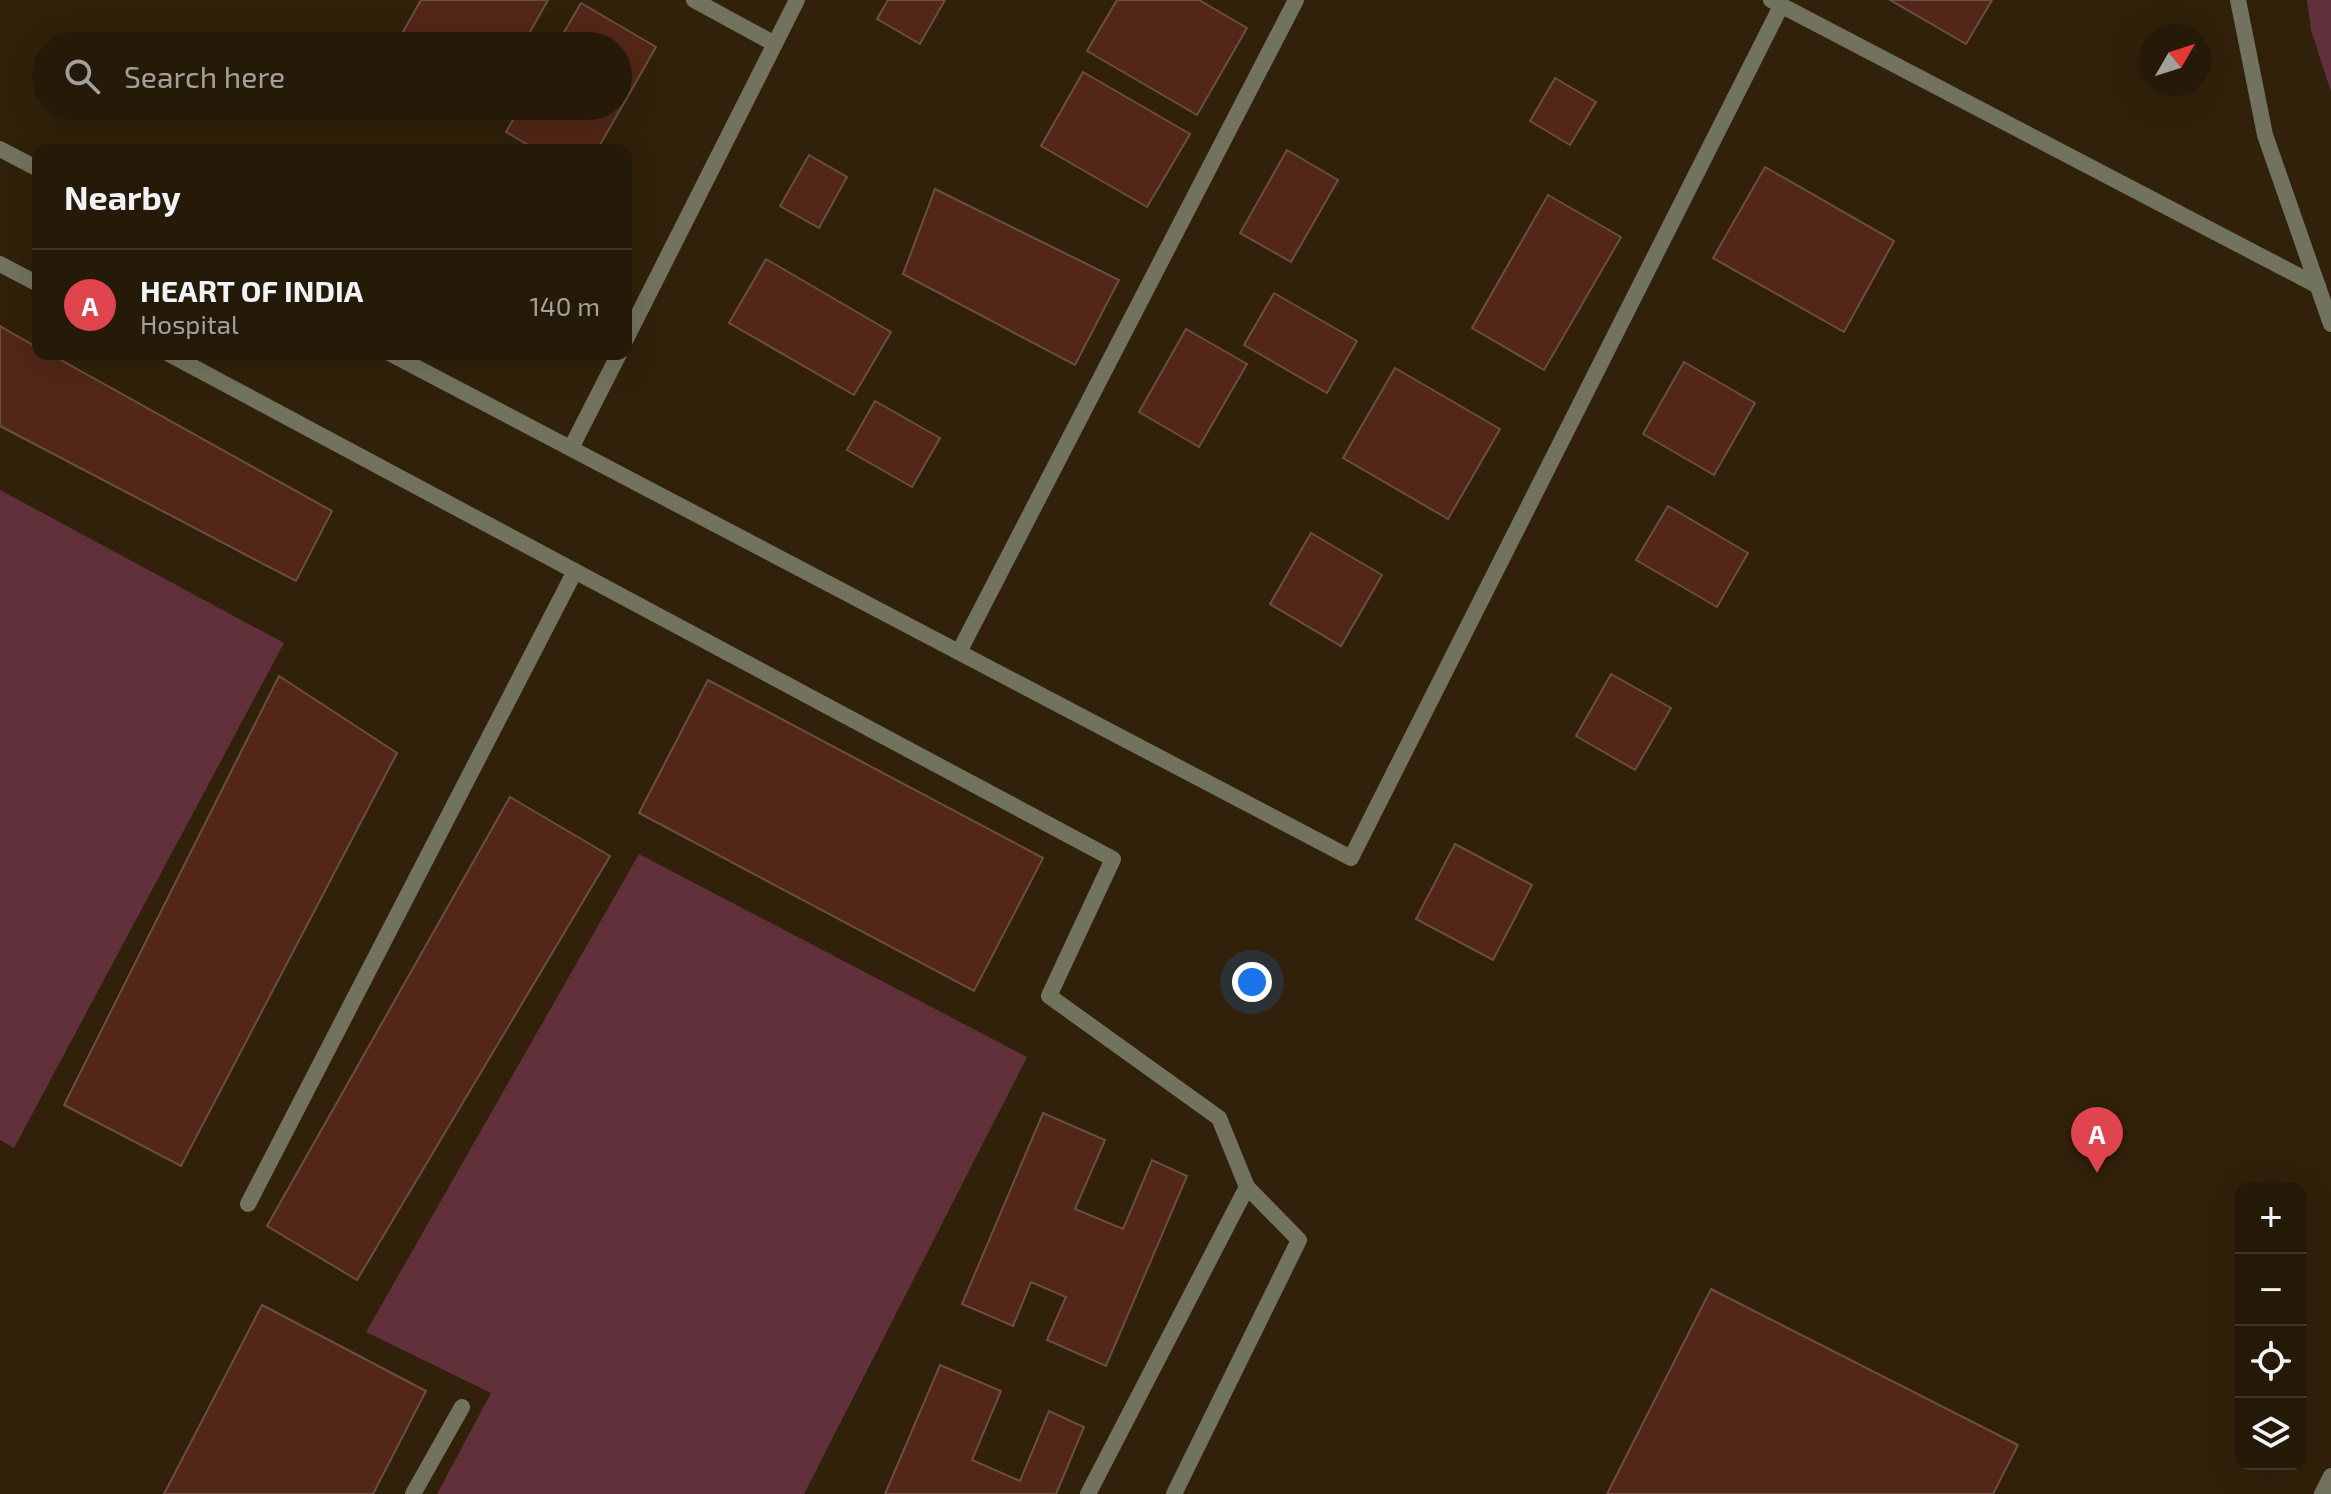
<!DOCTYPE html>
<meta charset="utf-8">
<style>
body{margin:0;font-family:"Exo 2",sans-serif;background:#312616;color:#f1f3f6}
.controls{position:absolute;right:24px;bottom:24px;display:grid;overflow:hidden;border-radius:16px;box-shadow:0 8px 32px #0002}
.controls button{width:72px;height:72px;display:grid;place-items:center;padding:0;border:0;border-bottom:2px solid #423829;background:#251908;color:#f1f3f6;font:40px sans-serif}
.compass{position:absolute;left:2139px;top:24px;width:72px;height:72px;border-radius:50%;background:#251908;box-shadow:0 8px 32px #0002;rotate:51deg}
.you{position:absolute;left:1252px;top:982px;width:28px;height:28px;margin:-20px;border:6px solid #fff;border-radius:50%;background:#1a73e8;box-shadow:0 0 0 12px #1a73e833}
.badge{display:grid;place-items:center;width:52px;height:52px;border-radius:50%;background:#95b6fd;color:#fff;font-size:26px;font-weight:700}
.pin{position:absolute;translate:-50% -66px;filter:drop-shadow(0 2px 4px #0008)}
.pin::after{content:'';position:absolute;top:42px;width:28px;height:24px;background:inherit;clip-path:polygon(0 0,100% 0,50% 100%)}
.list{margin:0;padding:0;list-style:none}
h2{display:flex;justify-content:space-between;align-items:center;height:104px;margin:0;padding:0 32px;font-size:34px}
h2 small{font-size:26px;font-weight:400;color:#a3a09c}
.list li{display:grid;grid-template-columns:52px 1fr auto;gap:24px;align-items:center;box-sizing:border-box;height:112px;padding:0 32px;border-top:2px solid #423829}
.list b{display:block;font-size:30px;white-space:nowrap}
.list p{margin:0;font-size:26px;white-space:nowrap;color:#a3a09c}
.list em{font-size:26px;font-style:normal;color:#a3a09c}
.icon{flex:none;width:44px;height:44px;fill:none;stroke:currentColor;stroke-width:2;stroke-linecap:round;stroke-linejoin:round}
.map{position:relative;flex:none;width:2331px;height:1494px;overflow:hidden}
.search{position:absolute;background:#251908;box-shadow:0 8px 32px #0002;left:32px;top:32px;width:600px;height:88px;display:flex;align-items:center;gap:20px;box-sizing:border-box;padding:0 28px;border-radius:44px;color:#a3a09c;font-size:30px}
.panel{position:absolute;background:#251908;box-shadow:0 8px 32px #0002;left:32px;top:144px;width:600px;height:216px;border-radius:16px}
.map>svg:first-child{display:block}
.green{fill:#60313b}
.building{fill:#522717;stroke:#6b4e43;stroke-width:2}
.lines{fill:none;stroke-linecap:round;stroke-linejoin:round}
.lane{stroke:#72735e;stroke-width:16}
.street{stroke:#72735e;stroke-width:16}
</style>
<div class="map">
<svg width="2331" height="1494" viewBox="0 0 2331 1494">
<rect width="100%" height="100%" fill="#31210a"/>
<!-- green -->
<g class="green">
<path d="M2307 0H2331V92L2311 30Z"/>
<path d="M0 490 284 643 14 1148 0 1140Z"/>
<path d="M639 854 1027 1057 804 1494H437L491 1393 366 1332Z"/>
</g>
<!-- building -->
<g class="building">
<path d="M421 0H548L522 46H395Z"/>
<path d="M888 0H945L920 44 877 19Z"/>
<path d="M1117 0H1199L1247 28 1197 115 1087 51Z"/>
<path d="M1890 0H1992L1966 44Z"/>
<path d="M581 3 656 47 597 150H537L506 132 521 106H618V46H556Z"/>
<path d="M1083 72 1190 134 1147 207 1041 146Z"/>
<path d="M1555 78 1596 102 1570 145 1530 121Z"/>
<path d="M457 106H488L480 119Z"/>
<path d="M1287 150 1338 180 1291 262 1240 233Z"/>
<path d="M809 155 847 177 819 228 780 206Z"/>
<path d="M1765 167 1894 241 1844 332 1713 258Z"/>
<path d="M935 189 1119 280 1075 365 903 274Z"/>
<path d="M1548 195 1621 237 1544 370 1472 328Z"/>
<path d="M766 259 891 332 854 395 729 323Z"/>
<path d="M1274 293 1357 341 1327 393 1244 345Z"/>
<path d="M0 326 38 348V354H50L332 511 296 581 0 426Z"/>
<path d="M1186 329 1247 364 1199 447 1139 412Z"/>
<path d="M1684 362 1755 403 1714 475 1643 434Z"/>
<path d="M1395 368 1500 429 1448 519 1343 458Z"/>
<path d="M875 401 940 438 912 487 847 450Z"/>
<path d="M1668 506 1748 553 1717 607 1636 560Z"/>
<path d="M1311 533 1382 575 1341 646 1270 604Z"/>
<path d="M1611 674 1671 708 1635 770 1576 736Z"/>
<path d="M279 676 397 753 181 1166 64 1105Z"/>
<path d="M708 680 1043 858 974 991 639 813Z"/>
<path d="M510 797 610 856 357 1280 267 1226Z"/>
<path d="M1455 844 1532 885 1493 960 1416 919Z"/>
<path d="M1043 1113 1105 1140 1075 1209 1123 1229 1152 1160 1187 1176 1106 1366 1047 1340 1066 1297 1031 1282 1013 1326 962 1304Z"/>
<path d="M1711 1289 2018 1445 1993 1494H1607Z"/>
<path d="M262 1305 426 1391 373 1494H164Z"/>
<path d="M940 1365 1001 1391 972 1460 1020 1481 1049 1411 1084 1427 1056 1494H885Z"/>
</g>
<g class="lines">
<!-- lane -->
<g class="lane">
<path d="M0 264 38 284"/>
<path d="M169 354 1113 859 1049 996 1219 1118 1247 1187 1299 1240 1174 1494"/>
<path d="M248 1204 575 571"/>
<path d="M413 1494 462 1407"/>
<path d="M1088 1494 1247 1187"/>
</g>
<!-- street -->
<g class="street">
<path d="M694 0 775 44"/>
<path d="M1771 0 2318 286"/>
<path d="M2238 0 2265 135 2331 324"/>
<path d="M0 149 38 169"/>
<path d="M626 339 797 0"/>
<path d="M391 354 1351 858 1781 6"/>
<path d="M571 448 619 354"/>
<path d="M959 652 1296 0"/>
<path d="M2322 1494 2331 1476"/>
</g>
</g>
</svg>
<div class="controls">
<button>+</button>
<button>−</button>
<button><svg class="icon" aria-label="locate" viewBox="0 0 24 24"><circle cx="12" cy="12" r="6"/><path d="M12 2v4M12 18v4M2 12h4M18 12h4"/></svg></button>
<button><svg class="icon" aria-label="layers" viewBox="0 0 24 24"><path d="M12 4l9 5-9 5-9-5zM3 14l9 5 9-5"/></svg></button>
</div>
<svg class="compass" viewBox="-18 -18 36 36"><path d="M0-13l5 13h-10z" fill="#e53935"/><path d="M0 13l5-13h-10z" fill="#a3a09c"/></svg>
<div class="you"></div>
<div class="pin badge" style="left:2097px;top:1173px;background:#e0444e">A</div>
<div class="search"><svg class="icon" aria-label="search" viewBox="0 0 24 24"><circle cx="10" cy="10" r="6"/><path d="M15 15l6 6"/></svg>Search here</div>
<section class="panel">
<h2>Nearby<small></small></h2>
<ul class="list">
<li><span class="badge" style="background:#e0444e">A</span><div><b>HEART OF INDIA</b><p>Hospital</p></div><em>140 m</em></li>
</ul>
</section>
</div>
